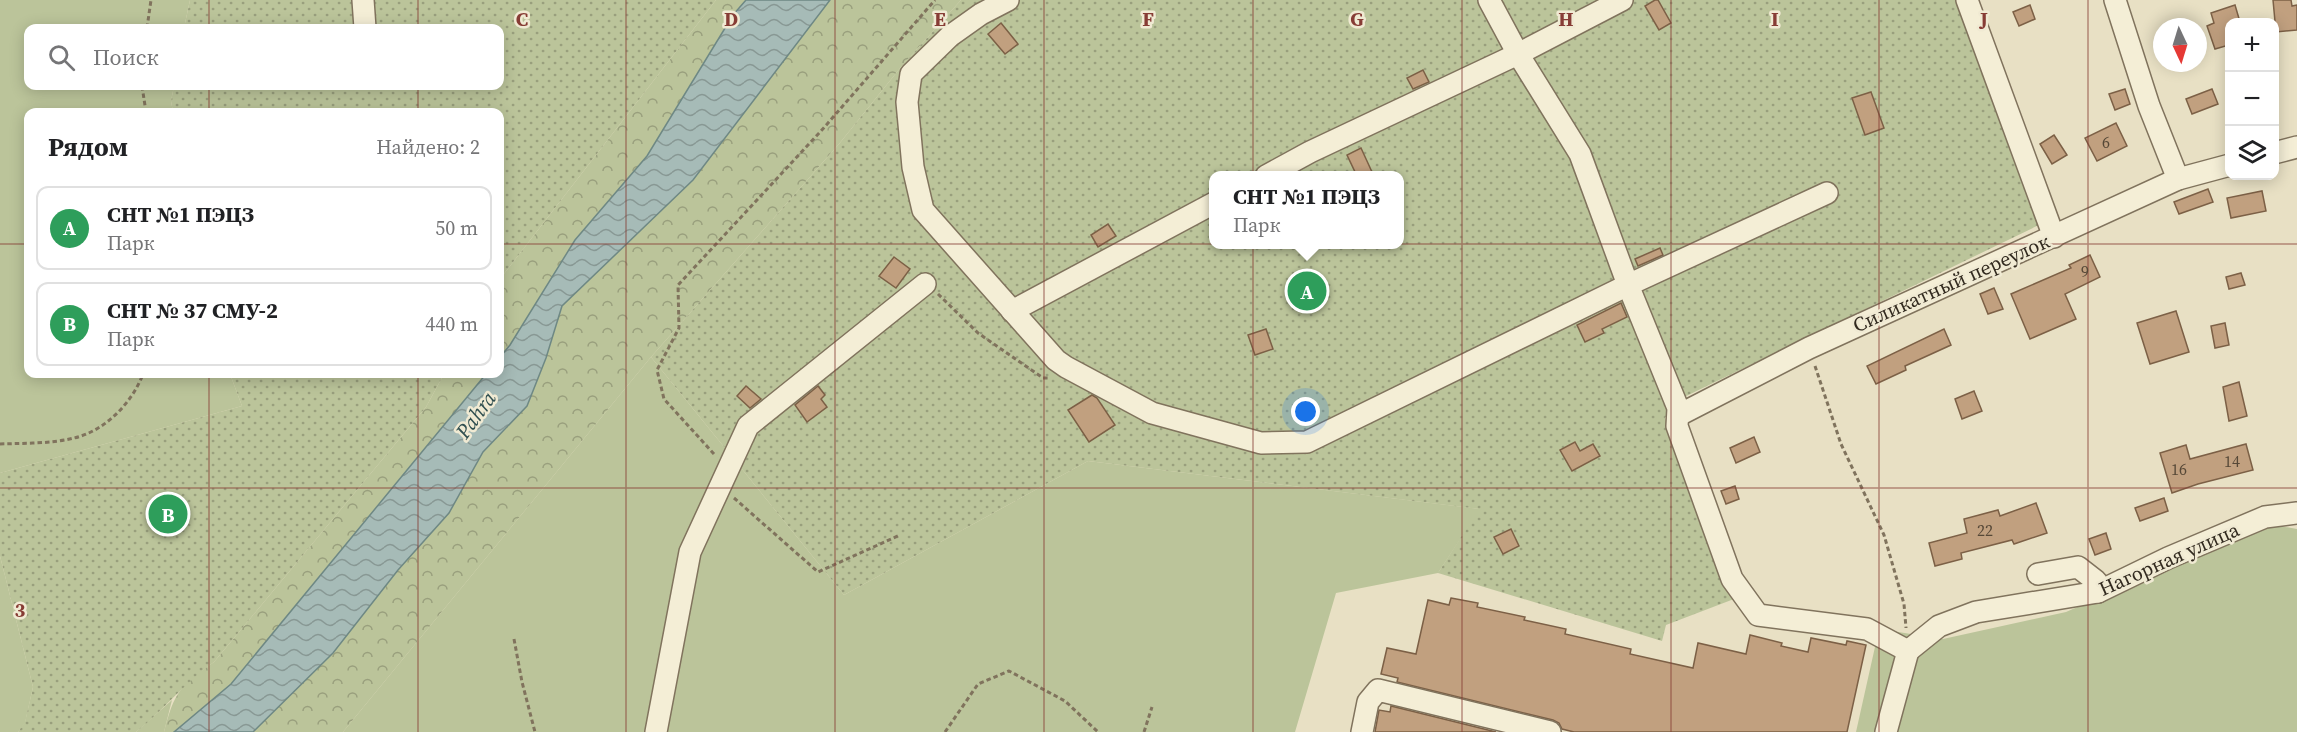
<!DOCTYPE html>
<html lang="ru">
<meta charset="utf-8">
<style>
body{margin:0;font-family:"Source Serif 4",serif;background:#f6f6f6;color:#202124}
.controls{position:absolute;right:18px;top:18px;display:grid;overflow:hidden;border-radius:12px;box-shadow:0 3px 15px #0003}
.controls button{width:54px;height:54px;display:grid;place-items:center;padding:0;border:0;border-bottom:2px solid #e0e0e0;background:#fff;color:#202124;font:30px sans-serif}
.compass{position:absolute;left:2153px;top:18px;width:54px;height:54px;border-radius:50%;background:#fff;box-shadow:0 3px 15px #0003;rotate:176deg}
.you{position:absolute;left:1306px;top:412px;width:21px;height:21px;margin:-15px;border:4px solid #fff;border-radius:50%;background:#1a73e8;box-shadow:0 0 0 9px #1a73e833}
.badge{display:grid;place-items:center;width:39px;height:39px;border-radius:50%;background:#ea580c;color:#fff;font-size:20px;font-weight:700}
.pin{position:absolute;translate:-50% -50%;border:3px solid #fff;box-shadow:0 2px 6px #0006}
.popup{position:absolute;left:1209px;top:171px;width:195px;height:78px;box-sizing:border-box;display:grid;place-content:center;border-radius:12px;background:#fff;filter:drop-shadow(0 2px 4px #0005);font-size:20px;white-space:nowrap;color:#757577}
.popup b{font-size:22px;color:#202124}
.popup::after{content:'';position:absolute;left:50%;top:100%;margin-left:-12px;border:12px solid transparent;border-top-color:#fff}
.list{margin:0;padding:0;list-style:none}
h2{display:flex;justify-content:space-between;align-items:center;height:78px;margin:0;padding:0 24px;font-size:26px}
h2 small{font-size:20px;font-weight:400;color:#757577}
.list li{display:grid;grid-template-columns:39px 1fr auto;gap:18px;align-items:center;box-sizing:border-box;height:84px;margin:0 12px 12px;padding:0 12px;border:2px solid #e0e0e0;border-radius:12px}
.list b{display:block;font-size:22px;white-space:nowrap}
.list p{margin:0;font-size:20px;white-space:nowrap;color:#757577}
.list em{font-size:20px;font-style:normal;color:#757577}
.icon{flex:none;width:33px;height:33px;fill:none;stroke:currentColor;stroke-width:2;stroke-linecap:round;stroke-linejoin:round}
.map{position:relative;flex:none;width:2297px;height:732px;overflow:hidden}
.search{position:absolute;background:#fff;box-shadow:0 3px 15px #0003;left:24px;top:24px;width:480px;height:66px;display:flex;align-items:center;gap:15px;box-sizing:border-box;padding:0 21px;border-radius:12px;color:#757577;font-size:22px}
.panel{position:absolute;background:#fff;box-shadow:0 3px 15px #0003;left:24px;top:108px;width:480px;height:270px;border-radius:12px}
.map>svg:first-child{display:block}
.green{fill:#bbc49a}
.forest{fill:url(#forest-crowns)}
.garden{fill:url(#garden-dots);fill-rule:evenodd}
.water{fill:url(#water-waves);stroke:#6e8884;stroke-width:1.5}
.building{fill:#c1a07f;stroke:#7c6046;stroke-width:1.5}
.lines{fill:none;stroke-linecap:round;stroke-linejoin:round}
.minor-casing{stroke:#80735d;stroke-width:24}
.path{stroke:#80735d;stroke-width:3;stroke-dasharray:4.5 3;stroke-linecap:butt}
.minor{stroke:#f4eed6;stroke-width:21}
.grid{fill:none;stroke:#873c35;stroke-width:1.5;stroke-opacity:0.55}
.labels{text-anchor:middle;stroke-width:5;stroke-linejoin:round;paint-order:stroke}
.number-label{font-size:16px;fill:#564837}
.street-label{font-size:20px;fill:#322a1f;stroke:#f0ead3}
.water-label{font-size:21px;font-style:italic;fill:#304f50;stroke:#f0ead3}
.grid-label{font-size:20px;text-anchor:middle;font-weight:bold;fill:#873c35;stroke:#f0ead3;stroke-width:5;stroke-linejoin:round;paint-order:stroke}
</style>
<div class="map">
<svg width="2297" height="732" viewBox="0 0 2297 732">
<defs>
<pattern id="forest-crowns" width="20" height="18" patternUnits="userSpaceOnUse" patternTransform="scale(1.5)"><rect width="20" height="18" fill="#bbc49a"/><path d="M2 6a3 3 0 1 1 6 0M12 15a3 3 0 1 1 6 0" fill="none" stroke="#999f7d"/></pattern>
<pattern id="garden-dots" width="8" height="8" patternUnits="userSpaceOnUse" patternTransform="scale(1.5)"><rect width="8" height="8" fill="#bbc49a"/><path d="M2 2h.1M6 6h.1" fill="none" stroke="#999f7d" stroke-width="1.8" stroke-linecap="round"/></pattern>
<pattern id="water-waves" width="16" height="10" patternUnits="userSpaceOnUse" patternTransform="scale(1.5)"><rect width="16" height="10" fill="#a6bbb7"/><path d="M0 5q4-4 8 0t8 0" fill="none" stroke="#889894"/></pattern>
</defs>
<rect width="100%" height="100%" fill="#e8e0c4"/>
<!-- green -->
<g class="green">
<path d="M0 0H190L184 28H28V86H174L171 101 173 112H28V374H230L242 406 0 473Z"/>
<path d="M651 357 844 595 1088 461 1480 509 1438 573 1336 593 1295 732H343Z"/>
<path d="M2268 524 2297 529V732H1856L1879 629 1943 639 2066 612Z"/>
<path d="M0 556 33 687 25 723 18 732H0Z"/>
<path d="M172 700 164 732H136Z"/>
</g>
<!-- forest -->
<g class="forest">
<path d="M716 0H746L733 15 647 156 575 240 510 345 500 357V279Z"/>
<path d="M830 0H961L901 67 839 144 651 357 343 732H253L333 653 398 570 449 513 483 452 527 406 546 358 562 306 693 180Z"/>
<path d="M444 374H486L231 684 174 732H164C174 693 180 685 214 662L426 407Z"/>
</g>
<!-- garden -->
<g class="garden">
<path d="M190 0H716L500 279V112H173L171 101 174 86H500V28H184Z"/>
<path d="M961 0H1960L2041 224 1676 401 1665 418 1734 599 1666 625 1662 641 1438 573 1479 509 1088 461 844 595 651 357 839 144 901 67ZM1214 176H1400V244H1214Z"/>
<path d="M230 374H444L426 407 214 662C185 682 164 710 136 732H18L25 722 33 687 0 556V473L242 406Z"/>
</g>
<!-- water -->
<path class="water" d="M746 0H830L693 180 562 306 546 358 527 406 483 452 449 513 398 570 333 653 253 732H174L231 684 486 374H500V357L510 345 575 240 647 156 733 15Z"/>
<!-- building -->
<g class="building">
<path d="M1655 0H1658L1671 23 1659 30 1645 6Z"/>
<path d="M2273 0H2291L2292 6 2297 5V30L2276 32Z"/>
<path d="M2030 5 2035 19 2019 26 2013 12Z"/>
<path d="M2235 5 2240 22H2229V45L2215 49 2207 26 2214 23 2211 13Z"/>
<path d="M1001 23 1018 44 1005 54 988 34Z"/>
<path d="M1423 70 1429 82 1413 89 1407 78Z"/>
<path d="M2125 89 2130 104 2115 110 2109 94Z"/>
<path d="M2212 89 2218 104 2192 114 2186 99Z"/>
<path d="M1871 92 1884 128 1865 135 1852 98Z"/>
<path d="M2116 123 2127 146 2097 161 2085 138Z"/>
<path d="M2054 135 2067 155 2052 164 2040 144Z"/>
<path d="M1361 148 1372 172 1357 176 1347 155Z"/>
<path d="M2208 189 2213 202 2179 214 2174 202Z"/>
<path d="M2262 191 2266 211 2231 218 2227 198Z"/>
<path d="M1108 224 1116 236 1098 247 1091 235Z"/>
<path d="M1660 248 1663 255 1638 266 1635 259Z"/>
<path d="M2090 255 2100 277 2065 294 2076 319 2030 339 2011 294 2071 268 2069 265Z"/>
<path d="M894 257 910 269 896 288 879 276Z"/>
<path d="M2241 273 2245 285 2229 289 2226 277Z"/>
<path d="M1994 288 2003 309 1988 314 1980 294Z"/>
<path d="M1621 303 1627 317 1602 329 1604 333 1585 342 1577 325Z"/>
<path d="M2176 311 2189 352 2150 364 2137 323Z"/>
<path d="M2225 323 2229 345 2215 348 2211 326Z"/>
<path d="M1266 329 1273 349 1255 355 1248 335Z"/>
<path d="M1944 329 1951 345 1905 366 1906 370 1876 384 1867 366Z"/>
<path d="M2239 382 2247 416 2229 421 2223 387Z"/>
<path d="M746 386 761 399 750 408 737 396Z"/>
<path d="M818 386 825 395 821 399 827 407 807 422 795 405Z"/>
<path d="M1974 391 1982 411 1962 419 1955 399Z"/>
<path d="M1092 395 1097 398 1115 425 1089 442 1068 410Z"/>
<path d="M1754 437 1760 452 1736 463 1730 448Z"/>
<path d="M1575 442 1580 451 1593 444 1600 456 1572 471 1560 450Z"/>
<path d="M2246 444 2253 470 2198 484 2172 493 2160 453 2186 445 2190 459Z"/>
<path d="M1735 486 1739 499 1726 504 1721 491Z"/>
<path d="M2164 498 2168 511 2140 521 2135 508Z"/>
<path d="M2036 503 2047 533 2014 544 2012 540 1961 553 1962 559 1935 566 1929 543 1967 533 1964 519 1998 510 2000 516Z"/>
<path d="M1511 529 1519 546 1503 554 1494 537Z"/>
<path d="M2106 533 2111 549 2095 555 2089 539Z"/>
<path d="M1451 598 1478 603 1477 607 1525 617 1524 620 1566 629 1565 634 1631 649 1630 654 1693 668 1698 643 1746 654 1750 635 1782 643 1781 646 1808 652 1811 638 1846 645 1847 641 1866 645 1847 732H1574L1562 729 1559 723 1553 720 1397 682 1398 678 1381 674 1387 648 1416 654 1428 600 1449 605Z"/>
<path d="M1391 706 1496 732H1375L1379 710 1390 712Z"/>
</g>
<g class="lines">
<!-- minor casing -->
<g class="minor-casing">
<g id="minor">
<path d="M363 0 365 28"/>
<path d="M1008 0 981 14 950 36 911 74 907 102 913 167 923 210 1056 360 1066 367 1152 413 1261 443 1307 442 1628 285 1827 193"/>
<path d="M1489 0 1518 54 1580 154 1628 285 1678 408 1677 426 1732 579 1758 615 1867 629 1908 651"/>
<path d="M1967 0 2054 237"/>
<path d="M2115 0 2149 106 2178 179"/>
<path d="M2274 153 2297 147"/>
<path d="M1266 176 1310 152 1518 54 1622 0"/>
<path d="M1012 311 1214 203"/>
<path d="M1679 415 1809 348 2178 179 2230 165"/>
<path d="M2038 574 2078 567 2096 581 2098 592"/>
<path d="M1908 651 1939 626 1976 612 2098 592 2168 558 2265 517 2297 513"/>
<path d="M656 732 690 552 748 426 925 284"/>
<path d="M1362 732 1368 702 1378 690 1550 732"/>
<path d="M1886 732 1908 651"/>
</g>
</g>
<!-- path -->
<g class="path">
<path d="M147 28 151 0"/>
<path d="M142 86 146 112"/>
<path d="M938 294 978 333 1043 378H1049"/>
<path d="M1815 366 1841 444 1884 535 1904 604 1906 628"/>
<path d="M0 444C24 443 51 444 74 438 105 431 132 403 143 374"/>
<path d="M714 454 664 399 657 370 679 328 678 285 821 131 935 0"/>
<path d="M734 498 818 572 900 535"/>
<path d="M514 639 522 682 535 732"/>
<path d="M945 732 978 684 1009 671 1065 701 1098 732"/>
<path d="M1144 732 1152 707"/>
</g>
<!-- minor -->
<use href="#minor" class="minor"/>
</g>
<!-- grid -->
<path class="grid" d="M209 0V28M418 0V28M626 0V732M835 0V732M1044 0V732M1253 0V732M1462 0V732M1671 0V732M1879 0V732M2088 0V732M209 86V112M418 86V112M0 244H28M500 244H2297M209 374V732M418 374V732M0 488H2297"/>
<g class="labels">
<!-- number labels -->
<g class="number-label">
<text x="2106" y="148">6</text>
<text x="2085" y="277">9</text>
<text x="2232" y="467">14</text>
<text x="2179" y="475">16</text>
<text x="1985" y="536">22</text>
</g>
<!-- street labels -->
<g class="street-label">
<text transform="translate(1951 283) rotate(-24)" y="7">Силикатный переулок</text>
<text transform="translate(2169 559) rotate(-24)" y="7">Нагорная улица</text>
</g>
<!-- water labels -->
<g class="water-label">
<text transform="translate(476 415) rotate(-54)" y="7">Pahra</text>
</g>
</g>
<g class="grid-label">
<text x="522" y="26">C</text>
<text x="731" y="26">D</text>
<text x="940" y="26">E</text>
<text x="1148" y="26">F</text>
<text x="1357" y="26">G</text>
<text x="1566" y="26">H</text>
<text x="1775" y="26">I</text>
<text x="1984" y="26">J</text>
<text x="20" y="617">3</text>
</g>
</svg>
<div class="controls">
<button>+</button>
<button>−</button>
<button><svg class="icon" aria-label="layers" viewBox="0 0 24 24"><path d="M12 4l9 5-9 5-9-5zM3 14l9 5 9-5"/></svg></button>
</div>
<svg class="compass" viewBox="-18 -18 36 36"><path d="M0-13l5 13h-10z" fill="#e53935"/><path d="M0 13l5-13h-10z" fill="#757577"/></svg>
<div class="you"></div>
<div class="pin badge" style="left:1307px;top:291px;background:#2e9e5b">A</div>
<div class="popup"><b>СНТ №1 ПЭЦЗ</b>Парк</div>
<div class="pin badge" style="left:168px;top:514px;background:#2e9e5b">B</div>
<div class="search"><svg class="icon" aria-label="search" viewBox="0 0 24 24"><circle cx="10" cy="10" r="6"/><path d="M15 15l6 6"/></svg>Поиск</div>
<section class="panel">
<h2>Рядом<small>Найдено: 2</small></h2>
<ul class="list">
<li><span class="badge" style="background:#2e9e5b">A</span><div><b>СНТ №1 ПЭЦЗ</b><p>Парк</p></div><em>50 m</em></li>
<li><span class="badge" style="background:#2e9e5b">B</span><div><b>СНТ № 37 СМУ-2</b><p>Парк</p></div><em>440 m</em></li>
</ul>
</section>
</div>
